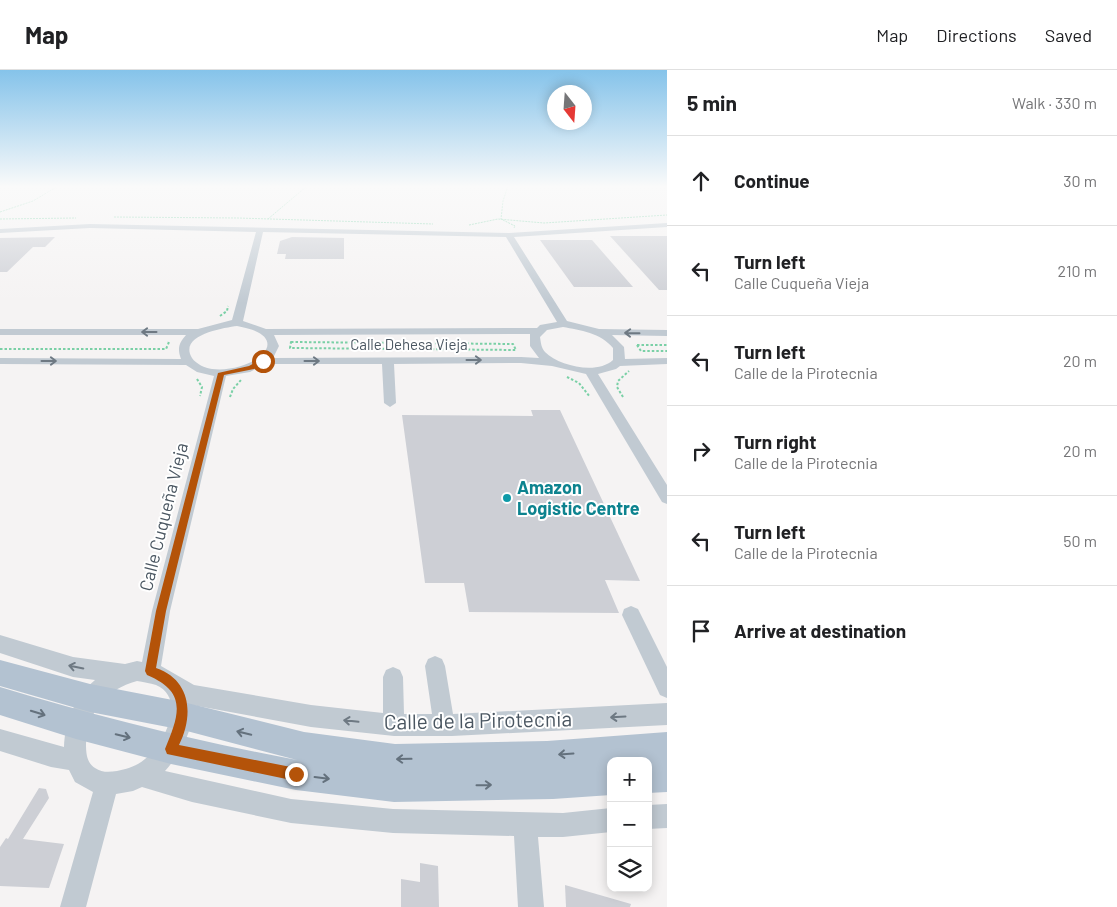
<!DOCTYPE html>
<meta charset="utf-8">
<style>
body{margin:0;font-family:Barlow,sans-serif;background:#f6f6f6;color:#202124}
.controls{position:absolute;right:15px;bottom:15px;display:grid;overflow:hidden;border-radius:10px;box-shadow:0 2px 12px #0003}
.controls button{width:45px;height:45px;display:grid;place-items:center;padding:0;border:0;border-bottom:1px solid #e0e0e0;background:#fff;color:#202124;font:25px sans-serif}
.compass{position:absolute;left:547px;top:15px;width:45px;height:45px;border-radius:50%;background:#fff;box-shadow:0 2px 12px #0003;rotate:163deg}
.stop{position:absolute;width:15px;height:15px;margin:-11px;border:4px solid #b45309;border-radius:50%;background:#fff}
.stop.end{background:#b45309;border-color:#fff;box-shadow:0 1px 5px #0008}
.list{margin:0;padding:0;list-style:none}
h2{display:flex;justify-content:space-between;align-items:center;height:65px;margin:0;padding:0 20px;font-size:21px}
h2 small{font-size:16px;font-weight:400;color:#757577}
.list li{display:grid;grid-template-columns:32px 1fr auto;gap:15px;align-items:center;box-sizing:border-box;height:90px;padding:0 20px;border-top:1px solid #e0e0e0}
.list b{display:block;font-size:19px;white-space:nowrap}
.list p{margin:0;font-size:16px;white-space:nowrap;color:#757577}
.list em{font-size:16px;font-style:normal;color:#757577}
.icon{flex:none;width:28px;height:28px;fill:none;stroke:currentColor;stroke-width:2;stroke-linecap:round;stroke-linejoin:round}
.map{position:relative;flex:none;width:667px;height:837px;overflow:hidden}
header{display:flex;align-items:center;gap:30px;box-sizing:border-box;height:70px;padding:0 25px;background:#fff;border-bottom:1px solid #e0e0e0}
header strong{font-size:24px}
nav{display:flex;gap:28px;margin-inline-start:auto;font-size:18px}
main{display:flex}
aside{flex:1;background:#fff}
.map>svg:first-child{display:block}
.building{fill:#cdcfd5}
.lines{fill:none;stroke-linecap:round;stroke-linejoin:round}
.path-far1{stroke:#7ad0a6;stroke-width:1;stroke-dasharray:2 1;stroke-linecap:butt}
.path{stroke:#7ad0a6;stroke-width:2;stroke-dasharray:2.5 2;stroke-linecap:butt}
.minor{fill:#c1cad2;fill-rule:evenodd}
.major{fill:#b3c2d1;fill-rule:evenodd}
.oneway{stroke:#6e7983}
.oneway2{stroke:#64717d}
.route{fill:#b45309}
.culture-dot{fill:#0f9aa8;stroke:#fff;stroke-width:2}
.labels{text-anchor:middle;stroke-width:4;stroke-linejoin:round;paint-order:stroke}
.far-street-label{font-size:15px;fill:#4a5661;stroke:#fff}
.culture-label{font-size:18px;font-weight:bold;fill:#0d838f;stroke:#fff;text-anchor:start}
.street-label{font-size:18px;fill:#4a5661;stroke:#fff}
.near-street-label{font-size:21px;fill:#4a5661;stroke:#fff}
</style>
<header>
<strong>Map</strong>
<nav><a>Map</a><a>Directions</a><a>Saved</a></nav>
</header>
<main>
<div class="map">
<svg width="667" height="837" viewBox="0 0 667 837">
<rect width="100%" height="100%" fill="#f5f3f3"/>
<!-- building -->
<g class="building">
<path d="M610 166H667V220H659Z"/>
<path d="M55 167 45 177H33L7 202H0V168Z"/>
<path d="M292 167 344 168V189H285L286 184H277L280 171Z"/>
<path d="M540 170H592L633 217H574Z"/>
<path d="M531 340H560L640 511 605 510 619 543 469 542 464 513H425L402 345 533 346Z"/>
<path d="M39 718 46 719 49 728 23 769 64 774 49 818 0 816V777L6 768 8 769Z"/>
<path d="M420 793 438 796 439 837H401V809L420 812Z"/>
<path d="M565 815 631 834 630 837H566Z"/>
</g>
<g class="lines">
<!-- path-far1 -->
<g class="path-far1">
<path d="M508 116 503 131 501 149 515 156 514 158"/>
<path d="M0 142 33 131 58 116"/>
<path d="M114 147 238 148 433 154"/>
<path d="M0 149 76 148"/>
<path d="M268 149 307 116"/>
<path d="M469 155 498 149 544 153 667 145"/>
</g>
<!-- path -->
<g class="path">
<path d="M220 246 227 241 228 236"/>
<path d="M291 272 513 274 516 280 290 278Z"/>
<path d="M637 275 641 281H667"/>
<path d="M637 275H667"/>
<path d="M0 279H166L169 272H167"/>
<path d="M567 307 579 313 590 327"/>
<path d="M197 309 202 317 200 326"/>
<path d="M230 327 233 319 241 310"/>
<path d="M623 327 617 317 618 311 629 301"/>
</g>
<!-- minor -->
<g class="minor">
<path d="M667 153V157L514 167 567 251 599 259 667 260V266L612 265 624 277 625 289 667 288V294L620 296 616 299 598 304 667 415V434L662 432 586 304 552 296 521 293 394 294 396 333 390 337 384 333 382 294H265L250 302 226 306 170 541 161 596 194 615 311 635 383 643V607L386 600 393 597 400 600 403 607 404 644H432L425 596 428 589 435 586 442 589 445 596 453 644 667 633V655L452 666H394L311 657 192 635C195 659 180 684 165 701L291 729 393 739 563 743 611 738V762L563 767H538L544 837H518L514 766 393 763 291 753 192 732 142 717 133 721 116 724 86 837H60L93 722 75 712 69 700 51 697 0 681V659L64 677C65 651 75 627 95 610L73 607 0 583V565L73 587 125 594 137 591 142 592 152 541 214 306 197 302 186 295 0 294V288L181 289C177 278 179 273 186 265H0V259H198L232 250 256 162 90 158 0 163V159L90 154 509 163ZM263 162 506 167 557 252 540 255 537 258 266 259 243 251ZM237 256C300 267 252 304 212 299 205 298 196 294 192 288 178 265 223 258 237 256ZM563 257C580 260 601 263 613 278V290C597 305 559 296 545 282 541 277 541 273 540 267L547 260ZM530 264V276L539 288 521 287 273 288 279 276 274 265ZM137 611C143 612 150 613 156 615 188 629 163 675 145 689 137 696 127 699 117 701 110 702 102 703 95 698 87 693 86 684 86 674 87 643 106 619 137 611Z"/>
<path d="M631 536 638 539 667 597V628L660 625 622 545 624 539Z"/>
<path d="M667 734V758L648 759V735Z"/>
</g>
<!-- major -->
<path class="major" d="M0 590 90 614 183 632 304 662 395 674 547 671 667 662V722L648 723V691H611V725L553 729 394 732 296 720 171 694 76 669 0 645V617C98 647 196 671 297 690L183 660 90 642 0 616Z"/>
</g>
<!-- one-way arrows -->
<defs><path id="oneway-shaft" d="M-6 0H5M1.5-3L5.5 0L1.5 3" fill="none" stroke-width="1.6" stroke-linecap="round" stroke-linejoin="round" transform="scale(1.25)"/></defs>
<g class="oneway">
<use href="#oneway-shaft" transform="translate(149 262) rotate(-180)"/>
<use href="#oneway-shaft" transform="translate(632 263) rotate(-179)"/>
<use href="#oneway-shaft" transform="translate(474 290)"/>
<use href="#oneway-shaft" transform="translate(49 291)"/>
<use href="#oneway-shaft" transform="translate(312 291)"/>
<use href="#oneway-shaft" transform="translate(76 597) rotate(-169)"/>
<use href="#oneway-shaft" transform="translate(618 647) rotate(177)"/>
<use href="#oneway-shaft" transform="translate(351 651) rotate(-174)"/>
</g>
<g class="oneway2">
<use href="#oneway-shaft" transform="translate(38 643) rotate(17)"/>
<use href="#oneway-shaft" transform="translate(244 663) rotate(-166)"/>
<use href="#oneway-shaft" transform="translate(123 666) rotate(13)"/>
<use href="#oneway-shaft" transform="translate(566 684) rotate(176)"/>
<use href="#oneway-shaft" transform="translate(404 689) rotate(179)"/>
<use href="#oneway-shaft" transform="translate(322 708) rotate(7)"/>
<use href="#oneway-shaft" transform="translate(484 715) rotate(-1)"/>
</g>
<!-- sky -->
<linearGradient id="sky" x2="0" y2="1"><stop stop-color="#85c3ea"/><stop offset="0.5" stop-color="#fafafa"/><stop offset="1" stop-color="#fafafa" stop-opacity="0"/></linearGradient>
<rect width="667" height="233" fill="url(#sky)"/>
<!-- route -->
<path class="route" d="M261 289 266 291 254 299 224 305 166 541 156 598C191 610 194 645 179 675L296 698 300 700 302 704 300 709 296 711 167 684 165 679C179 645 188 622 147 605L145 601 156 541 218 303 249 296Z"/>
<!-- markers -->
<circle class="culture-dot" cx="507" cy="428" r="5"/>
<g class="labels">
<!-- far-street labels -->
<g class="far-street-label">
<text x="409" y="280">Calle Dehesa Vieja</text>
</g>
<!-- culture labels -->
<g class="culture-label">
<text x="517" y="424">Amazon<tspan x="517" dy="21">Logistic Centre</tspan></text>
</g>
<!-- street labels -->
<g class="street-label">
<text transform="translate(164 447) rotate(-76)" y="6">Calle Cuqueña Vieja</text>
</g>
<!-- near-street labels -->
<g class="near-street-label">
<text transform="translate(478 651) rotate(-1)" y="7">Calle de la Pirotecnia</text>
</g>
</g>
</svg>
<div class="controls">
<button>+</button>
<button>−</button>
<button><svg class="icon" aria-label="layers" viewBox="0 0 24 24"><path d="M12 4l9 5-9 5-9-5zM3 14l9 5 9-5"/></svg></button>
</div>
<svg class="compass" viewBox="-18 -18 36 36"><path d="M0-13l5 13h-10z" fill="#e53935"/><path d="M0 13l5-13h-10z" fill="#757577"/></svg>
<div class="stop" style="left:263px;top:291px"></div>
<div class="stop end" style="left:296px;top:704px"></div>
</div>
<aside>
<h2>5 min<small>Walk · 330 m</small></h2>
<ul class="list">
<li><svg class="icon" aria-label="ahead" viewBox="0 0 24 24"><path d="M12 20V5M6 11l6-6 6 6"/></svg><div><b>Continue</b></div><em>30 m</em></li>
<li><svg class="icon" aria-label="left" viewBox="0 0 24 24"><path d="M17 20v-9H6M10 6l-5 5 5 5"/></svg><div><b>Turn left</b><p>Calle Cuqueña Vieja</p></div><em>210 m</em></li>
<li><svg class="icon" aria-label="left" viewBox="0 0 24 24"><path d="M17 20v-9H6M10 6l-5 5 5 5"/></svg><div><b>Turn left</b><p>Calle de la Pirotecnia</p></div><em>20 m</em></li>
<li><svg class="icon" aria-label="right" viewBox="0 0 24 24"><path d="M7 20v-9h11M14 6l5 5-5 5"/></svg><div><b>Turn right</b><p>Calle de la Pirotecnia</p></div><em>20 m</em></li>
<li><svg class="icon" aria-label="left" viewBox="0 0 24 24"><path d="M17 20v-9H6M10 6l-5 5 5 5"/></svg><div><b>Turn left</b><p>Calle de la Pirotecnia</p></div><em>50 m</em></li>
<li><svg class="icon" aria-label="arrive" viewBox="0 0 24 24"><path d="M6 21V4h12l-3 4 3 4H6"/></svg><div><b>Arrive at destination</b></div></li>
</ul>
</aside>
</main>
